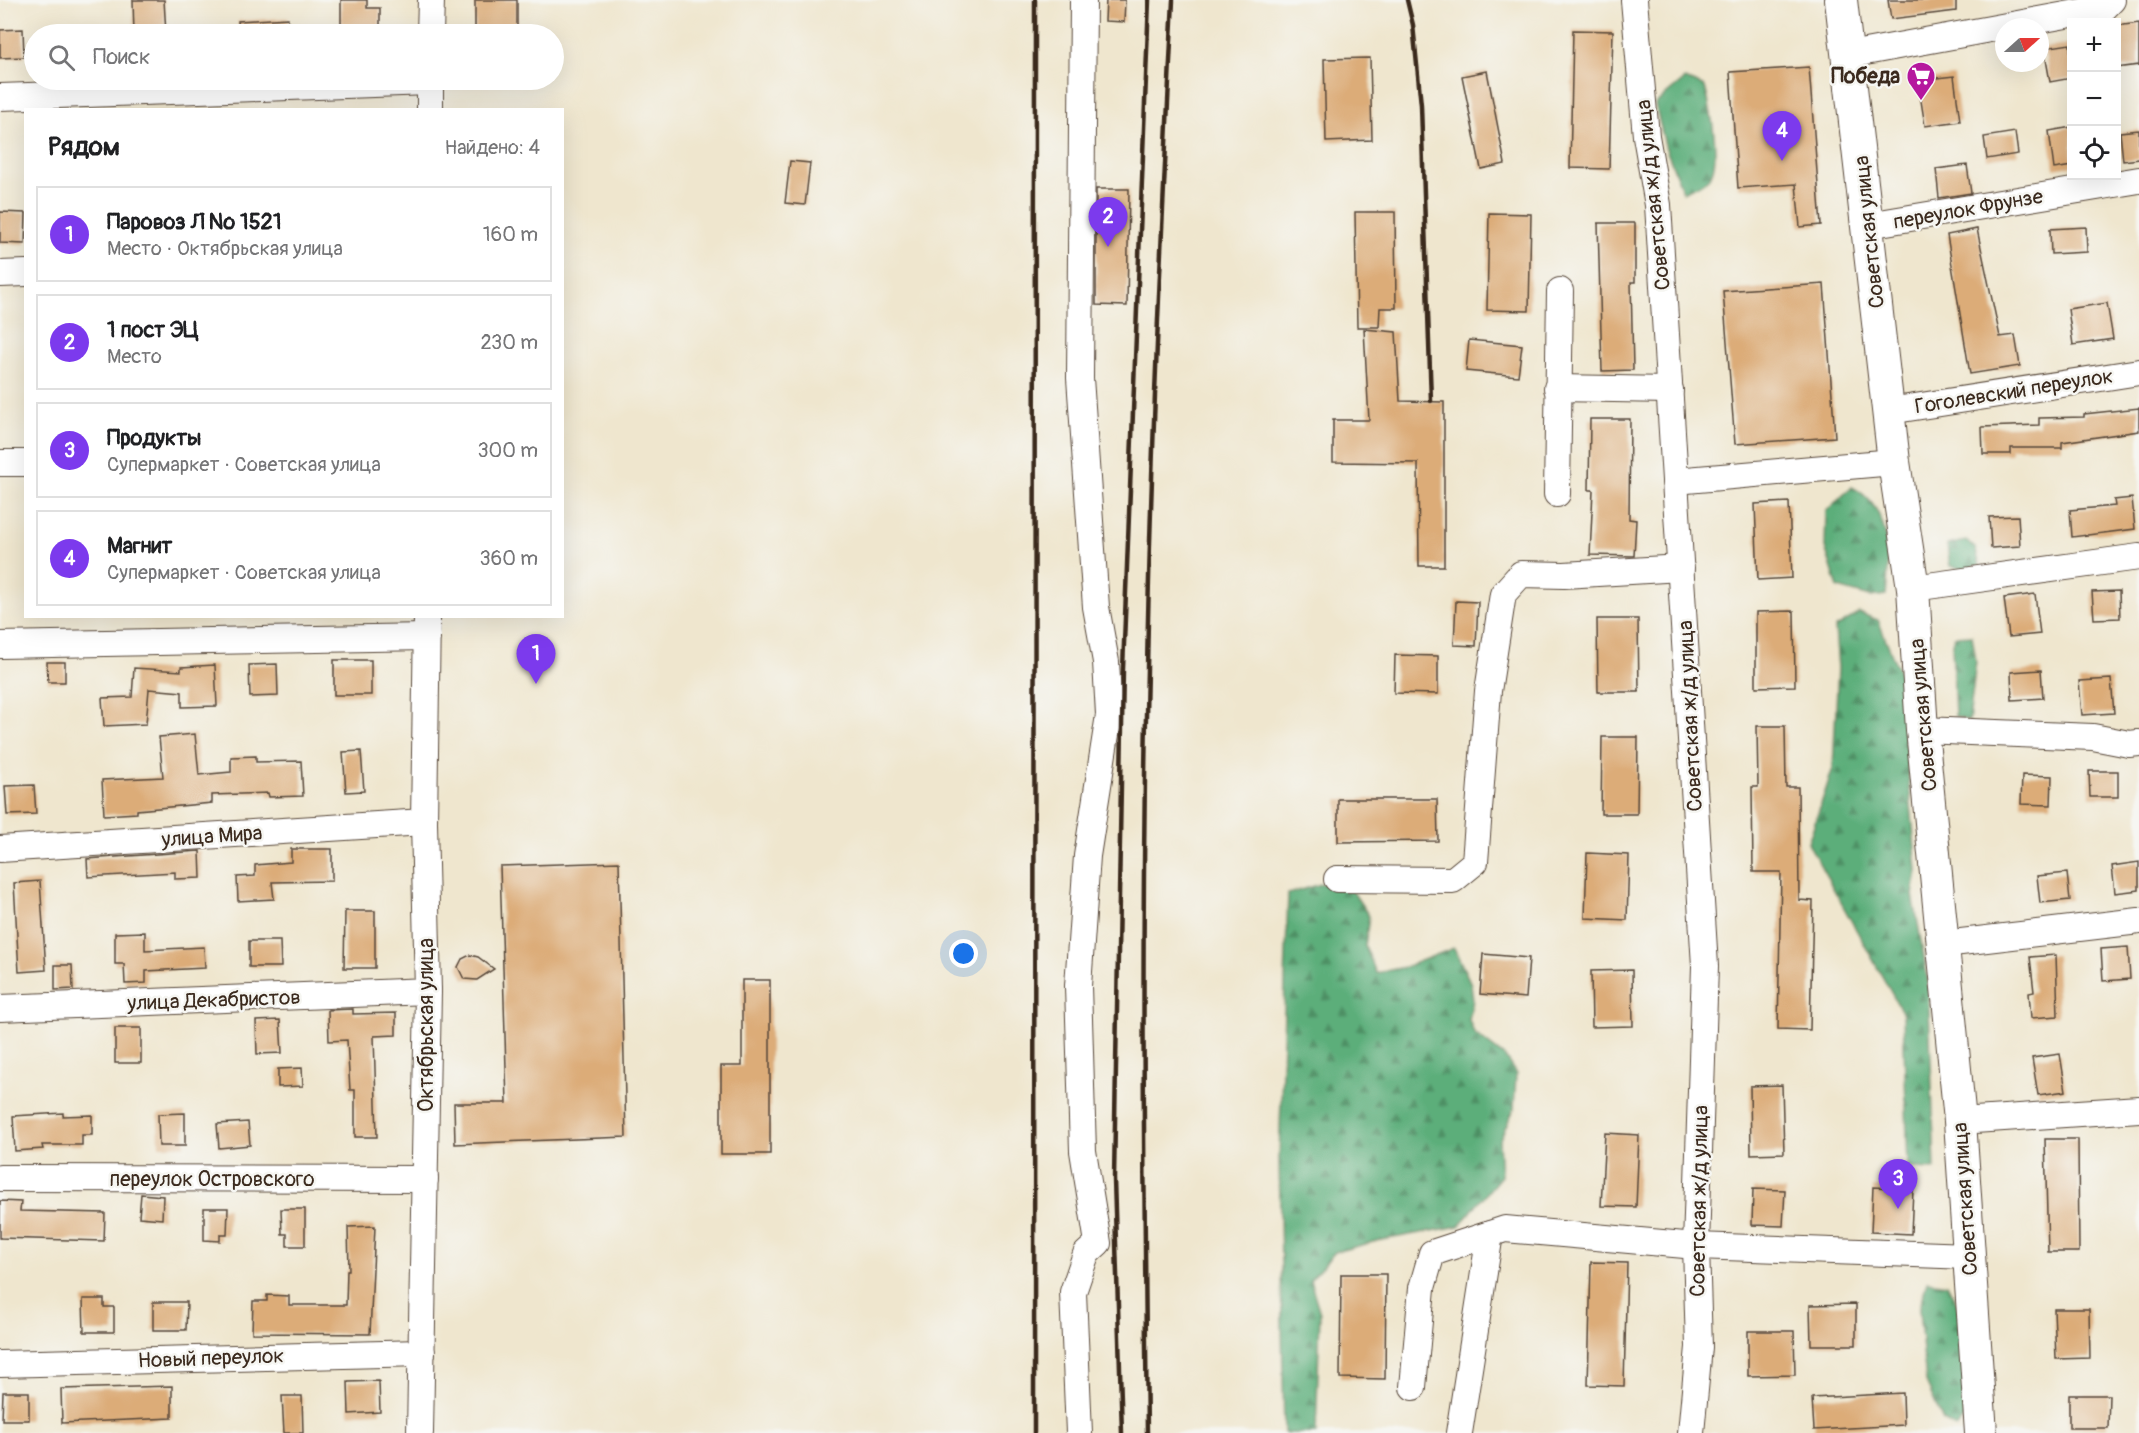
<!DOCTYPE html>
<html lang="ru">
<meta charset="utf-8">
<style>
body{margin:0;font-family:Pangolin,sans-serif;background:#f6f6f6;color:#202124}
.controls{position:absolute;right:18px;top:18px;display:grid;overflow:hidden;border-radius:0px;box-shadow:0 6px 24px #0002}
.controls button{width:54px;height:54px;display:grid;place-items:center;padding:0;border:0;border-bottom:2px solid #e0e0e0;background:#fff;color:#202124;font:30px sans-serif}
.compass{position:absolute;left:1995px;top:18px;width:54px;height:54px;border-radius:50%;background:#fff;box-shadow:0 6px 24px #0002;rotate:69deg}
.you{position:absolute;left:964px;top:954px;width:21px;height:21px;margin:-15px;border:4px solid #fff;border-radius:50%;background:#1a73e8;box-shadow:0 0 0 9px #1a73e833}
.badge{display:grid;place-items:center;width:39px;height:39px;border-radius:50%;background:#7c3aed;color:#fff;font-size:20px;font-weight:700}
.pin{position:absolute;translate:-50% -50px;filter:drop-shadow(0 2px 3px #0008)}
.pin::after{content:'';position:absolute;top:32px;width:21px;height:18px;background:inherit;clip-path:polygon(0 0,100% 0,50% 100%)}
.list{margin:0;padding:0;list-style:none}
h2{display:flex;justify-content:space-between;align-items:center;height:78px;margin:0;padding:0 24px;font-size:26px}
h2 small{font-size:20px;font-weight:400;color:#757577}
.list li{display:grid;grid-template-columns:39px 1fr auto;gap:18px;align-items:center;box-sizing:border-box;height:96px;margin:0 12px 12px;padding:0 12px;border:2px solid #e0e0e0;border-radius:0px}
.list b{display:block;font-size:22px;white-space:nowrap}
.list p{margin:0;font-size:20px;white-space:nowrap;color:#757577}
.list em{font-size:20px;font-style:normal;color:#757577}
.icon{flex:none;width:33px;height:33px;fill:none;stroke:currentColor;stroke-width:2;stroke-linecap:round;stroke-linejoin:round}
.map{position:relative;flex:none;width:2139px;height:1433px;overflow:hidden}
.search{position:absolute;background:#fff;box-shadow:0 6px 24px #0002;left:24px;top:24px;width:540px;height:66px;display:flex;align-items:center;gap:15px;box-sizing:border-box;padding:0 21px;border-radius:33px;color:#757577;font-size:22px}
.panel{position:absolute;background:#fff;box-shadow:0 6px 24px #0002;left:24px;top:108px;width:540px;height:510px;border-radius:0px}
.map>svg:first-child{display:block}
.forest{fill:url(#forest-firs);stroke:#4c6c4c;stroke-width:1.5}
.building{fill:#dcac78}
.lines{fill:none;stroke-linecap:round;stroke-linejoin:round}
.minor-casing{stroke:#564638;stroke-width:28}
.major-casing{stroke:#564638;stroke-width:34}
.minor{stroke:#fff;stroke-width:26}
.major{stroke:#fff;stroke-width:32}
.rail{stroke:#3b2a1e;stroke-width:4.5}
.labels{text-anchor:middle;stroke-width:5;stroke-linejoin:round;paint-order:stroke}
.poi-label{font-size:21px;font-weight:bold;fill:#3b2a1e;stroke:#f6f6f2;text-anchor:end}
.street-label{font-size:21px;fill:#3b2a1e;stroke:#f6f6f2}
</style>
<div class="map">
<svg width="2139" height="1433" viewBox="0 0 2139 1433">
<defs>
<pattern id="forest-firs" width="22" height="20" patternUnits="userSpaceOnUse" patternTransform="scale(1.5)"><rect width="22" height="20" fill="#5cae7a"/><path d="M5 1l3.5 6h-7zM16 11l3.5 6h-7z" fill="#4d8e63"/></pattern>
</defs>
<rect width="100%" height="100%" fill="#f6f6f2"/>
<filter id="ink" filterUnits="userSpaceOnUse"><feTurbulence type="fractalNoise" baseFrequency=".0167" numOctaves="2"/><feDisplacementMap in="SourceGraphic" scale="12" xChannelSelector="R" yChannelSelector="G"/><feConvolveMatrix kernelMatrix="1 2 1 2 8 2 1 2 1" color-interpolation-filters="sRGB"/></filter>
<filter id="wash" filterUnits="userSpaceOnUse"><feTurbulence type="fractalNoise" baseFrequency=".008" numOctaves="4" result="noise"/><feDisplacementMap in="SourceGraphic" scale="24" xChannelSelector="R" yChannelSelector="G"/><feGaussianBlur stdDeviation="1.35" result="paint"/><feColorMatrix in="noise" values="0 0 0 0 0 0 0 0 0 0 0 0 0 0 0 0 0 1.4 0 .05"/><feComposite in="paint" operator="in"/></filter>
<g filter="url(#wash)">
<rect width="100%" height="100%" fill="#efe6ce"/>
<!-- forest -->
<g class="forest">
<path d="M1685 79 1705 87C1710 107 1723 164 1708 179 1702 185 1690 188 1683 192L1666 149 1655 104Z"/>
<path d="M1852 487C1891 507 1890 557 1886 595L1870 597 1838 588 1825 547 1826 511Z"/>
<path d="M1966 541 1975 548 1980 565 1963 569 1950 566 1947 545Z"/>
<path d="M1859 613 1878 620 1899 672 1917 871 1913 895 1928 981 1935 1169 1908 1168 1903 1014 1808 843 1833 768 1838 668 1835 628Z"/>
<path d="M1972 635 1976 661 1969 721 1955 716 1952 643 1954 636Z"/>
<path d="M1337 879 1353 892 1369 916 1365 946 1376 973 1405 967 1454 948 1471 984 1473 1000 1469 1020 1474 1033 1505 1057 1516 1074 1514 1109 1499 1141 1501 1176 1459 1226 1377 1241 1335 1252 1310 1280 1320 1313 1316 1433H1284L1279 1158 1288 894Z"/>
<path d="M1927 1281 1947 1284 1965 1321V1418L1956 1428 1943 1421 1926 1382 1919 1310Z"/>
</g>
<g id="blocks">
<!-- building -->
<g class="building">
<path d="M133 0H164L166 34H134Z"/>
<path d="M341 0H367V8H380V34H341Z"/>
<rect x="475" y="0" width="42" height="34"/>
<path d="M1106 0H1125L1124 22 1105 21Z"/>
<path d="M1888 0H1956V11L1891 19Z"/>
<path d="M288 18 289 34H239L238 21Z"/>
<path d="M2139 23V65L2116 68V26Z"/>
<path d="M23 29 24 57 0 58V30Z"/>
<path d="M1573 30 1613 31 1609 169 1570 168Z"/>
<path d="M2070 44 2072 78 2050 82 2044 48Z"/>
<path d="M1370 58 1372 140 1326 142 1324 59Z"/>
<path d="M1809 67 1821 225 1800 227 1796 184 1738 188 1730 72Z"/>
<path d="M1487 71 1505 164 1481 169 1462 76Z"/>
<path d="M1954 76 1960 121 1925 126 1919 88 1929 87 1928 79Z"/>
<path d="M2072 127V166L2054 169 2049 131Z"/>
<path d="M2139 130V159L2123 161 2120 132Z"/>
<path d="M2015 132 2018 154 1987 159 1984 137Z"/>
<path d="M790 161 810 163 805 205 785 203Z"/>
<path d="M1967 165 1971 193 1939 198 1936 169Z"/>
<path d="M1096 189H1129L1127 306 1096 305Z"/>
<path d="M0 212 26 213 25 244 0 243Z"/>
<path d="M1355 212H1395L1396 308H1380L1379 327H1357Z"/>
<path d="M1489 213 1531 214 1529 311 1487 310Z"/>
<path d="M1598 223H1635V282H1631L1633 370 1602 371Z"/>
<path d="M2086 227 2087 252 2051 254 2050 229Z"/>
<path d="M1977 229 2000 337 2015 335 2020 366 1970 374 1947 235Z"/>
<path d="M1824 284 1835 437 1735 444 1723 291Z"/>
<path d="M2107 303 2113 339 2073 345 2068 309Z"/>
<path d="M1364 329 1396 332 1400 401 1444 402V566H1419L1418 463 1333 462V420H1369Z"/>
<path d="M1469 340 1522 345 1518 376 1466 371Z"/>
<path d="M2139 408V431L2062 442V448H2011V454H1983L1982 427 2039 425V418L2084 417V414Z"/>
<path d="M1590 419H1630L1629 519 1636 520 1634 556 1590 555 1593 490H1589Z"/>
<path d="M2132 498 2135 529 2072 537 2070 510 2115 506 2114 500Z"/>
<path d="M1789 502 1792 578 1758 580 1755 504Z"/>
<path d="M2018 516 2020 546 1991 548 1989 517Z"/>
<path d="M2119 591 2120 618 2094 619 2092 592Z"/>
<path d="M2035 594 2040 634 2009 637 2004 598Z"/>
<path d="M1456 601 1478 602 1476 646 1454 645Z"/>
<path d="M1794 611 1795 686 1756 687V612Z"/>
<path d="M1597 619H1638L1639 692H1598Z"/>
<path d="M1395 655 1438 656V694L1394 693Z"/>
<rect x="334" y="660" width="37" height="35"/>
<path d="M47 662H65V682H48Z"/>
<path d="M277 664 278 696 250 697 249 665Z"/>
<path d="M215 665 217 706 182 707V692L149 689 146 724 104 726 102 698 132 697 134 668 181 671V667Z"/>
<path d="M2041 670 2043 698 2012 700 2011 672Z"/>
<path d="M2111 679 2114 713 2082 715 2079 681Z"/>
<path d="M1757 726H1785L1786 787H1798L1799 900 1813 901 1810 1030 1778 1029 1781 872H1753L1752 787H1758Z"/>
<path d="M195 734 199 775 231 772V757L256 756V762L301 761 303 796 269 797 268 793 212 795V803L137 810V813L104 815 102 780 163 777 159 737Z"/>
<path d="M1602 737H1638L1637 814H1601Z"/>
<path d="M361 751 364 791 346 792 343 752Z"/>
<path d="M2089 771H2118V797H2090Z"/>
<path d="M2022 775 2052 776 2051 805 2021 804Z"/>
<path d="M34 785 36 814 7 815 5 786Z"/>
<path d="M1338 799H1437L1438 841 1338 842Z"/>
<path d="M291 849H332V881L272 882 274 899 238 901 237 877 255 876V865L291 862Z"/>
<path d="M200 851 201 878 175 879V872L88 877 87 859Z"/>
<path d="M1587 853 1629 855 1627 920 1585 918Z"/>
<path d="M619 862 626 1137 455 1144 454 1103H507L500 866Z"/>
<path d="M2139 862V890L2115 893 2112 866Z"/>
<path d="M2067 873 2070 900 2040 903 2037 876Z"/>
<path d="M40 881 46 970 19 972 14 883Z"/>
<path d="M345 911H375V968H344Z"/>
<path d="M145 932V950L204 947 205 968 146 971V983L125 984 124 964H115V933Z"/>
<path d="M249 941H280L281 967H249Z"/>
<path d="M2128 947 2130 979 2103 981 2101 949Z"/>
<path d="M1483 954 1529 958 1526 998 1480 994Z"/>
<path d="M470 955 478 957 494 969 477 980 464 979 458 967 462 959Z"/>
<path d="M2056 955 2058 1016 2031 1018 2029 993 2034 992 2030 957Z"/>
<path d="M55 965H72L73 989 55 990Z"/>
<path d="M1632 970 1633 1026 1592 1027 1591 971Z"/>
<path d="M742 980H770V1154H721V1066H742Z"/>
<path d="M353 1009V1014L396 1013V1035L374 1036 377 1137H355V1090H350L347 1040 329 1041 328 1010Z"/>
<path d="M280 1020 282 1053 257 1054 256 1021Z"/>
<rect x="115" y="1028" width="26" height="35"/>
<path d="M2060 1054 2066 1091 2038 1095 2032 1058Z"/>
<path d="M302 1068 303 1086 278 1087V1069Z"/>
<path d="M1782 1085 1784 1153 1751 1154 1750 1086Z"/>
<path d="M63 1113V1116L92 1115V1135H82V1145H42L43 1149 15 1151 13 1116Z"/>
<path d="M185 1113V1146H159L158 1114Z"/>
<path d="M248 1122 250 1145 219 1148 217 1124Z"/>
<path d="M1605 1133 1639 1135 1636 1207 1601 1206Z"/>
<path d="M2045 1139H2078L2079 1252H2048Z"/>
<path d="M1873 1187 1913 1189 1911 1234 1871 1232Z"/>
<path d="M1753 1189 1785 1190 1783 1226 1752 1225Z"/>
<path d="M141 1194 163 1196 162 1219 139 1217Z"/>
<path d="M0 1201 21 1202 20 1211 105 1213 104 1241 0 1238Z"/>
<path d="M204 1208H228L227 1235H220V1241L204 1240Z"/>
<path d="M281 1209H305V1246H287V1234H282Z"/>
<path d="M375 1226 370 1334 252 1333 253 1301H267V1295L289 1296V1305H346L347 1270H349L348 1227Z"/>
<path d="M1591 1262 1627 1263 1624 1386 1588 1385Z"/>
<path d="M1341 1274H1386L1385 1379 1340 1378Z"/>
<path d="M83 1299H104V1307H114V1332H84Z"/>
<path d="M153 1302H187L186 1330H153Z"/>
<path d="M1856 1304V1345H1811L1810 1305Z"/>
<path d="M2054 1309H2089L2090 1358 2056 1359Z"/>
<path d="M1748 1331H1794L1795 1375 1748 1376Z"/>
<path d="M379 1381 380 1412 349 1414 348 1382Z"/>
<path d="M172 1386V1418L62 1423 61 1389Z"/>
<path d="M3 1392H29V1420H2Z"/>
<path d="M1903 1393 1904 1425 1814 1430 1812 1398Z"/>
<path d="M2069 1395H2109L2108 1428H2069Z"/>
<path d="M282 1396H302L303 1433H284Z"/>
</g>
</g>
</g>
<g filter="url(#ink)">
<use href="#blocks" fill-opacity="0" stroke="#564638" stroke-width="1.5"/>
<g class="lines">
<!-- minor casing -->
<g class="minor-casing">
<g id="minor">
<path d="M1634 0 1646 136 1658 205 1705 966 1696 1246 1699 1347 1691 1433"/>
<path d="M430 34 431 0"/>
<path d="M1849 55 2104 8 2112 0"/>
<path d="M430 80V110"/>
<path d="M0 97 430 82"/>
<path d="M1868 225 2139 180"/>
<path d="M0 274 26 273"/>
<path d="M1557 388 1670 390"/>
<path d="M1889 411 2139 372"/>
<path d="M0 463H26"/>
<path d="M1675 481 1894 462"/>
<path d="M1557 494 1560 291"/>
<path d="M1913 588 2139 557"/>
<path d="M0 645 427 637"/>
<path d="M1922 730 2093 737 2129 744 2139 743"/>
<path d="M0 849 424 822"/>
<path d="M1337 879 1453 880 1475 862 1488 691 1503 594 1521 574 1564 575 1681 568"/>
<path d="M1944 944 2139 921"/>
<path d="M0 1008 428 991"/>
<path d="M1960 1121 2139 1109"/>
<path d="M0 1178 425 1179"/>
<path d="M0 1364 422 1353"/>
<path d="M1413 1387 1422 1288 1432 1253 1505 1229 1696 1246 1969 1256"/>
<path d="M420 1433 428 991 424 822 427 616"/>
<path d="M1079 1433 1073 1292 1086 1254 1098 1243 1083 1151 1078 986 1087 856 1109 715 1106 662 1096 607 1080 378 1083 0"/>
<path d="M1459 1433 1490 1234"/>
</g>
</g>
<!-- major casing -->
<g class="major-casing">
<path id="major" d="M1841 0 1894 462 1913 588 1922 730 1960 1121 1981 1433"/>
</g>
<!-- minor -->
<use href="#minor" class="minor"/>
<!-- major -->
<use href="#major" class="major"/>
<!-- rail -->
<g class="rail">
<path d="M1407 0 1413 25 1421 105 1431 401"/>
<path d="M1034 1433 1035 0"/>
<path d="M1122 1433 1114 1179 1123 669 1149 0"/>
<path d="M1147 1433C1144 1179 1141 924 1147 669 1151 446 1162 223 1173 0"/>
</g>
</g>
</g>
<!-- icons -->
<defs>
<g id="supermarket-pin" transform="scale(1.5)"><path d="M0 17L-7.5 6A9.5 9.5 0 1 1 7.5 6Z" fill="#b5179e" stroke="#f6f6f2"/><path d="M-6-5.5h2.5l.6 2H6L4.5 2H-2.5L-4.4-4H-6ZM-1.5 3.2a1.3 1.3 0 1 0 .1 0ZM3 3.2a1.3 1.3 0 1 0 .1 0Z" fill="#fff"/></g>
</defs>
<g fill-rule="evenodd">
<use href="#supermarket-pin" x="1921" y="76"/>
</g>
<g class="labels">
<!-- poi labels -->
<g class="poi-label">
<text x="1900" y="83">Победа</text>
</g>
<!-- street labels -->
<g class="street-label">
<text transform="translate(1653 195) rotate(-96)" y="7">Советская ж/д улица</text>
<text transform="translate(1968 209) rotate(-10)" y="7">переулок Фрунзе</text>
<text transform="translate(1869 232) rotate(-96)" y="7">Советская улица</text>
<text transform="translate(2014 391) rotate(-9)" y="7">Гоголевский переулок</text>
<text transform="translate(1923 715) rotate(-95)" y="7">Советская улица</text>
<text transform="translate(1690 716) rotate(-93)" y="7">Советская ж/д улица</text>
<text transform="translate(212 836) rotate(-4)" y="7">улица Мира</text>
<text transform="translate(214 1000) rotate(-2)" y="7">улица Декабристов</text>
<text transform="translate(426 1025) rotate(-90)" y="7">Октябрьская улица</text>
<text x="212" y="1186">переулок Островского</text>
<text transform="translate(1965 1199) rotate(-94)" y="7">Советская улица</text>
<text transform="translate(1699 1201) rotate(-89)" y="7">Советская ж/д улица</text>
<text transform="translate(211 1358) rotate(-2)" y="7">Новый переулок</text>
</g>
</g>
</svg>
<div class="controls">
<button>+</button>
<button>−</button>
<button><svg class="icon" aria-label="locate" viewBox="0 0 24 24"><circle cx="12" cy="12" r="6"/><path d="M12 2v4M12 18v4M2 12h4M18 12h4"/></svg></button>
</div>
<svg class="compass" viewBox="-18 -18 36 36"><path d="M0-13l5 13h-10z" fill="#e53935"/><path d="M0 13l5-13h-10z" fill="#757577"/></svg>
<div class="you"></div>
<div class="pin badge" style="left:536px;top:684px">1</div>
<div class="pin badge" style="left:1108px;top:247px">2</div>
<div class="pin badge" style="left:1898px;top:1209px">3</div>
<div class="pin badge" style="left:1782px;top:161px">4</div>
<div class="search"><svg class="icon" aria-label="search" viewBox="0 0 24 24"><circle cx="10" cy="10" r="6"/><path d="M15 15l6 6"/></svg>Поиск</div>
<section class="panel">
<h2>Рядом<small>Найдено: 4</small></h2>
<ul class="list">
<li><span class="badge">1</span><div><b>Паровоз Л № 1521</b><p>Место · Октябрьская улица</p></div><em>160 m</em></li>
<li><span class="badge">2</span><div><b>1 пост ЭЦ</b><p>Место</p></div><em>230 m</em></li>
<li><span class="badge">3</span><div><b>Продукты</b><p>Супермаркет · Советская улица</p></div><em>300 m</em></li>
<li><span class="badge">4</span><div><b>Магнит</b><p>Супермаркет · Советская улица</p></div><em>360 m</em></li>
</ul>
</section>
</div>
